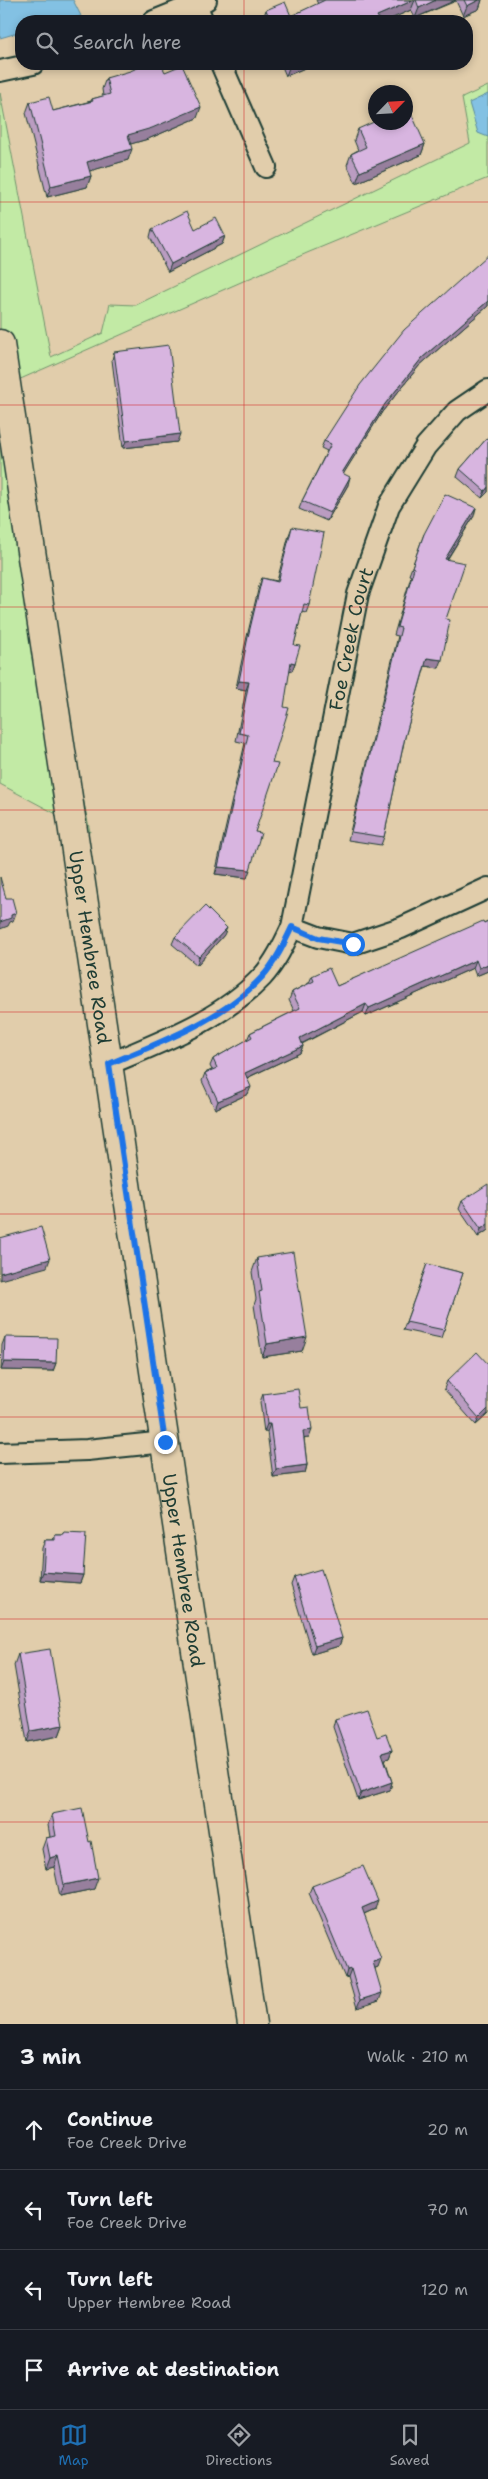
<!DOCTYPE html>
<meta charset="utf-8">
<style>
body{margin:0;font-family:"Shantell Sans",sans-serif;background:#242831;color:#f1f3f6}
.compass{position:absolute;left:368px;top:85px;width:45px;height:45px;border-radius:50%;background:#171b24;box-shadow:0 2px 8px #0003;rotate:65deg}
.stop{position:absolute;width:15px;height:15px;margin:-11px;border:4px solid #1a73e8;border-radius:50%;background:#fff}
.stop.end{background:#1a73e8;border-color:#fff;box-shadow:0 1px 5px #0008}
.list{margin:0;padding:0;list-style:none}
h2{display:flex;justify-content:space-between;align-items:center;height:65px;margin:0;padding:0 20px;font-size:21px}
h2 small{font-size:16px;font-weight:400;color:#9ea1a6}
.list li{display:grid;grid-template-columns:32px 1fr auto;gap:15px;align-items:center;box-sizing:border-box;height:80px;padding:0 20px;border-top:1px solid #363941}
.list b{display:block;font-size:19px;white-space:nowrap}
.list p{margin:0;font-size:16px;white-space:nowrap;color:#9ea1a6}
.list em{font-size:16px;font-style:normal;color:#9ea1a6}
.icon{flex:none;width:28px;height:28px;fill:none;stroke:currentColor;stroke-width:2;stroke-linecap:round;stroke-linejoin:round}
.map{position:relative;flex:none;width:488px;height:2024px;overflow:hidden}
.search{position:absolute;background:#171b24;box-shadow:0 2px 8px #0003;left:15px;right:15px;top:15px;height:55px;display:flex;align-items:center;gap:12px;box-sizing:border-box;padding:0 18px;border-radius:20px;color:#9ea1a6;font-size:19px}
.sheet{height:385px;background:#171b24}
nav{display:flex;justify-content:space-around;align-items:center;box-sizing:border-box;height:70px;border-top:1px solid #363941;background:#171b24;font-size:14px;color:#9ea1a6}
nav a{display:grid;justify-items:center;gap:2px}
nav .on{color:#1f6fb2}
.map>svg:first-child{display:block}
.green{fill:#c2eaa5;stroke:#70946c}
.water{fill:#83c1e3;stroke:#5b8c9d}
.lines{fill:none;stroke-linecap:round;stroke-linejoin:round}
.street-casing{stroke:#1f3d34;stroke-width:24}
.secondary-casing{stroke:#1f3d34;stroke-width:31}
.street{stroke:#e1cdab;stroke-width:20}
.secondary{stroke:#e1cdab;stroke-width:28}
.wall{fill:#ba9cc1;stroke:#1f3d34}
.shaded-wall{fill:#977f9d;stroke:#1f3d34}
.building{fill:#d8b5e0;stroke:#1f3d34}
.route{stroke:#1a73e8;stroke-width:6}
.grid{fill:none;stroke:#d62828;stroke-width:1;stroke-opacity:0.55}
.labels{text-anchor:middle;stroke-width:5;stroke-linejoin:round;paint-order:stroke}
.street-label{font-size:19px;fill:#1f3d34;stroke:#e1cdab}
</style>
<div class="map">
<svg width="488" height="2024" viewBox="0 0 488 2024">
<rect width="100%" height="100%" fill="#e1cdab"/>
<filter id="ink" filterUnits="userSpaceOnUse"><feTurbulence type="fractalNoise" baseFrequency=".02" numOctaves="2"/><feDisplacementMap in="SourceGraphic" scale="10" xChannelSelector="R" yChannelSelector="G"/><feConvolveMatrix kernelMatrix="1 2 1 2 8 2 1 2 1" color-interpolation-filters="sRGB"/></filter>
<g filter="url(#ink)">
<!-- green -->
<g class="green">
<path d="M488 86V178L307 253 0 388V93L51 357 103 333 110 304 136 305 470 143 462 98Z"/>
<path d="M0 397 90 832 0 784Z"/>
</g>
<!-- water -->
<g class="water">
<path d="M0 0H73L81 16 62 21H21V32L0 38Z"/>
<path d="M488 94V137L478 133 469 103Z"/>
</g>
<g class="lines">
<!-- street casing -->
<g class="street-casing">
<g id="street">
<path d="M196 5 203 21"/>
<path d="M154 21 206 0"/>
<path d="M221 64 266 167"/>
<path d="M0 71 33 64"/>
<path d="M292 927 318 937 353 944 401 928 488 888"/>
<path id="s1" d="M109 1064C163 1041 221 1020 262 977 275 963 284 944 292 927L358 594 389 506 426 446 457 411 488 390"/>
<path d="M0 1453 87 1450 165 1442"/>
</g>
</g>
<!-- secondary casing -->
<g class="secondary-casing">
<g id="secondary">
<path id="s2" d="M0 344 252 2024"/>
</g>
</g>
<!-- street -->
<use href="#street" class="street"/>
<!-- secondary -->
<use href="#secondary" class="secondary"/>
</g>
<!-- wall -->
<g class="wall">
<path d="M316 0H482L479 9 463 16 456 1 415 18 411 10 386 21H262L266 10 291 16 318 4Z"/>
<path d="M281 64H314L286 76Z"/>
<path d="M347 64H359L350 68Z"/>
<path d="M165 72 197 118 148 139 130 144 128 160 89 171 91 176 87 187 47 197 26 113 30 102 53 111 91 101 92 99 103 96 102 89 106 78Z"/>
<path d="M358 129 425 144 421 155 356 183 347 165 351 154 358 150 354 140Z"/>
<path d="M152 229H195L225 236 222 244 168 272 150 237Z"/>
<path d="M488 255V306L419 366 382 412 343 474 348 485 327 521 299 509 302 501 327 451 321 448 324 441Z"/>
<path d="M114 352 177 442 123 448 112 360Z"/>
<path d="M488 437V492L482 498 457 477 460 469Z"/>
<path d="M474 516 447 560 446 619 439 668 425 666 405 737 384 837 381 845 348 840 398 636 394 635 411 576 409 575 424 534Z"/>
<path d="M292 527 309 605 306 613 302 612 294 645 295 663 292 671 289 670 272 763 255 832 247 878 215 874 245 743 236 741 246 690 236 688 245 645 259 586 262 578 277 581 289 535Z"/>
<path d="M488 921V971L476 976 473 968 366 1016 363 1012 302 1044 303 1046 300 1053 247 1078 248 1094 215 1109 202 1081 205 1073 212 1070 210 1066 213 1059 247 1040 250 1033 294 1011 289 1000 292 992 309 983 312 976 337 986Z"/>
<path d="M224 935 197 965 172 944 175 937Z"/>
<path d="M462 1201 488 1230 478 1237 459 1209Z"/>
<path d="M257 1258 302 1351 262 1357 254 1305 256 1299 252 1272Z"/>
<path d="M427 1264 463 1273 441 1338 403 1330Z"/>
<path d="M5 1337 56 1363 53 1371 1 1370 2 1345Z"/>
<path d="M447 1381 488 1414 476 1425 444 1389Z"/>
<path d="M263 1394 301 1408 309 1438H304L307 1465 305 1473 273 1477 267 1432H264L260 1402Z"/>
<path d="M64 1533 83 1575 80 1583 40 1580 42 1548 45 1540H53L55 1535H63Z"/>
<path d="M294 1577 342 1638 339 1646 312 1654 291 1585Z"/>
<path d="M18 1654 63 1725 59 1736 27 1742 14 1665Z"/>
<path d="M335 1719 377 1737 392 1750 389 1758 385 1759 392 1782 390 1790 358 1800 333 1727Z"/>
<path d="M52 1814 94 1889 60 1896 54 1867 46 1869 42 1849 46 1838 50 1837 48 1825Z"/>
<path d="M312 1886 375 1909 364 1914 378 1967 375 1968 379 2001 357 2008 348 1977 345 1978 309 1893Z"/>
</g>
<!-- shaded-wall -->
<g class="shaded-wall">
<path d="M414 0H415L411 10 386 21H376L377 16Z"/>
<path d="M436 0H456L415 18 419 8Z"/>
<path d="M479 0H482L479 9 463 16 467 6Z"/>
<path d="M294 64H314L286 76 290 65Z"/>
<path d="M351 64H359L350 68Z"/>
<path d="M201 107 197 118 148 139 124 146 128 135Z"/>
<path d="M425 144 421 155 356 183 360 172Z"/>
<path d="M132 149 128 160 83 173 87 162Z"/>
<path d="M91 176 87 187 47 197 51 186Z"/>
<path d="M225 236 222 244 168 272 171 264Z"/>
<path d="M488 301V306L419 366 382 412 339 481 342 473 385 404 422 358Z"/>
<path d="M180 434 177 442 123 448 126 441Z"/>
<path d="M350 477 348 485 327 521 330 513Z"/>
<path d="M488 487V492L482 498 485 491Z"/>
<path d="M476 508 474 516 442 567 445 559Z"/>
<path d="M427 658 442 660 439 668 424 666Z"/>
<path d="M291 662 295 663 292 671 288 670Z"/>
<path d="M239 681 249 682 246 690 236 688Z"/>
<path d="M218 867 250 870 247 878 215 874Z"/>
<path d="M16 913 13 921 10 922 8 926 0 929V922L11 915Z"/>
<path d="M227 928 224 935 197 965 199 957Z"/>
<path d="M476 960 473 968 366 1016 369 1008Z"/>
<path d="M488 964V971L476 976 479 968Z"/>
<path d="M366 1004 363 1012 297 1046 300 1038Z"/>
<path d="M303 1046 300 1053 242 1080 245 1073Z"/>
<path d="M251 1087 248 1094 215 1109 218 1101Z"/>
<path d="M488 1224V1230L478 1237 481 1229Z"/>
<path d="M50 1259 47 1267 0 1280V1273Z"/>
<path d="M307 1337 302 1351 262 1357 267 1344Z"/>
<path d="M4 1362 56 1363 53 1371 1 1370Z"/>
<path d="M488 1409V1414L476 1425 479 1418Z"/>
<path d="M267 1424H270L267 1432H264Z"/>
<path d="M312 1430 309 1438 300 1439 303 1431Z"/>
<path d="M307 1465 305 1473 273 1477 276 1469Z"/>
<path d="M43 1572 83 1575 80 1583 40 1580Z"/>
<path d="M342 1638 339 1646 312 1654 315 1646Z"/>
<path d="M63 1725 59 1736 27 1742 31 1731Z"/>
<path d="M392 1750 389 1758 379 1761 382 1753Z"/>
<path d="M392 1782 390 1790 358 1800 361 1793Z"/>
<path d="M58 1856 54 1867 46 1869 50 1858Z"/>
<path d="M98 1878 94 1889 60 1896 64 1885Z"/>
<path d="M378 1901 375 1909 359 1916 362 1908Z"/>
<path d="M381 1959 378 1967 370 1970 373 1962Z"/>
<path d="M351 1969 348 1977 345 1978 347 1970Z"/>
<path d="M382 1993 379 2001 357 2008 360 2000Z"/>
</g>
<!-- building -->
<g class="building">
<path d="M325 0H414L377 16 380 21H271L266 10 285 2 291 16Z"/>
<path d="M416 0H436L419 8Z"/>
<path d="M464 0H479L467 6Z"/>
<path d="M147 64H161L165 72 182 65 201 107 152 128 128 135 132 149 87 162 91 176 51 186 30 102 49 97 53 111 93 101 92 99 110 94 106 78 130 71Z"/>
<path d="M408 106 425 144 360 172 351 154 366 147 358 129 376 121V122H406V108Z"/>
<path d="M187 211 195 229 216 218 225 236 171 264 152 229Z"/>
<path d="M488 255V301L422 358 385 404 342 473 350 477 330 513 302 501 331 444 324 441 360 385 404 330Z"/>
<path d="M169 345 180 434 126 441 114 352Z"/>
<path d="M488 437V487L485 491 460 469Z"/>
<path d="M445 494 476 508 445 559 465 563 446 619 450 620 442 660 427 658 405 737 384 837 351 832 401 628 397 627 414 568 412 567 424 534Z"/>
<path d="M292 527 324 533 309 605 304 604 294 645 300 646 295 663 291 662 284 707 289 708 272 763 278 764 255 832 261 833 250 870 218 867 248 735 239 733 249 682 239 681 248 637 262 578 278 582Z"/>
<path d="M0 877 6 898H12L16 913 11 915V918L0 922Z"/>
<path d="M205 906 227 928 199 957 175 937Z"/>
<path d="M483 921 484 923 488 921V964L479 968 476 960 369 1008 366 1004 300 1038 303 1046 245 1073 251 1087 218 1101 205 1073 217 1068 213 1059 252 1037 250 1033 300 1008 292 992 314 981 312 976 329 968 337 986Z"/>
<path d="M488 1184V1224L481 1229 462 1201Z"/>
<path d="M41 1227 50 1259 0 1273V1238Z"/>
<path d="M293 1252 307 1337 267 1344 259 1292 262 1291 257 1258Z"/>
<path d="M427 1264 463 1273 444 1330 406 1322Z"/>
<path d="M5 1337 57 1338 56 1363 4 1362Z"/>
<path d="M477 1352 488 1364V1409L479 1418 447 1381Z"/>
<path d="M298 1389 301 1408 309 1407 312 1430 303 1431 307 1465 276 1469 270 1424H267L263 1394Z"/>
<path d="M64 1533 86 1534 83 1575 43 1572 45 1540H55V1535H64Z"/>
<path d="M321 1569 342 1638 315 1646 294 1577Z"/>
<path d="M50 1649 63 1725 31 1731 18 1654Z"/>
<path d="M367 1709 377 1737 386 1734 392 1750 382 1753 392 1782 361 1793 335 1719Z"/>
<path d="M82 1808 89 1842 91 1841 98 1878 64 1885 58 1856 50 1858 46 1838 56 1836 52 1814Z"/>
<path d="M363 1866 378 1901 362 1908 381 1959 373 1962 382 1993 360 2000 351 1969 347 1970 312 1886Z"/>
</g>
</g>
<g class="lines" filter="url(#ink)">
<!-- route -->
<path class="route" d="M165 1442 109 1064C163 1041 221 1021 262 977 275 963 284 944 292 927L318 938 353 944"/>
</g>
<!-- grid -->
<path class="grid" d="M244 0V21M244 64V2024M0 202H488M0 405H488M0 607H488M0 810H488M0 1012H488M0 1214H488M0 1417H488M0 1619H488M0 1822H488"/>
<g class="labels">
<!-- street labels -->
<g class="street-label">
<text dy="7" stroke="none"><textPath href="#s1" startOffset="530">Foe Creek Court</textPath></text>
<text dy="7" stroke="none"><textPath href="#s2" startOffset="610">Upper Hembree Road</textPath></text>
<text dy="7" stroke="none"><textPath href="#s2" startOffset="1240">Upper Hembree Road</textPath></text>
</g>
</g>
</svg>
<svg class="compass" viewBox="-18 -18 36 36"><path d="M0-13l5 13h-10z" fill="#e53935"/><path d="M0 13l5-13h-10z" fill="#9ea1a6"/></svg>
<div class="stop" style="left:353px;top:944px"></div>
<div class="stop end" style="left:165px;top:1442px"></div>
<div class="search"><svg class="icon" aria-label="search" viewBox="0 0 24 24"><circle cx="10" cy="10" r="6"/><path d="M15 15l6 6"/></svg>Search here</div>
</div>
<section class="sheet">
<h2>3 min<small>Walk · 210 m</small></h2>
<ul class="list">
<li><svg class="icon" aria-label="ahead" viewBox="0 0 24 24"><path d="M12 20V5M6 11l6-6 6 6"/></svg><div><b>Continue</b><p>Foe Creek Drive</p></div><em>20 m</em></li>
<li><svg class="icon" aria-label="left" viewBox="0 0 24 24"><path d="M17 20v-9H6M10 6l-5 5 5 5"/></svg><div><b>Turn left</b><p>Foe Creek Drive</p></div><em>70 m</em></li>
<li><svg class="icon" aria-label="left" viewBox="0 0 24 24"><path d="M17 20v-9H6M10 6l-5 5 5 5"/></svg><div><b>Turn left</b><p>Upper Hembree Road</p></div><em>120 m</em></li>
<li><svg class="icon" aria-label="arrive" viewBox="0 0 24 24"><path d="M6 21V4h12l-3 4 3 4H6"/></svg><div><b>Arrive at destination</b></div></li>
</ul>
</section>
<nav>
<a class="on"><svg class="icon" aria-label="map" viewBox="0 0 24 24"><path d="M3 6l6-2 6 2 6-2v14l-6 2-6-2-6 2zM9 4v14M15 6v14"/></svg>Map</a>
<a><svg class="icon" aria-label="directions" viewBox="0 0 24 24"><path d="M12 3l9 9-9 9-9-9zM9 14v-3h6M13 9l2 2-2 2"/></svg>Directions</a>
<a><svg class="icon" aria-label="saved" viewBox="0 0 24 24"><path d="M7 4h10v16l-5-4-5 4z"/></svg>Saved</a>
</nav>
